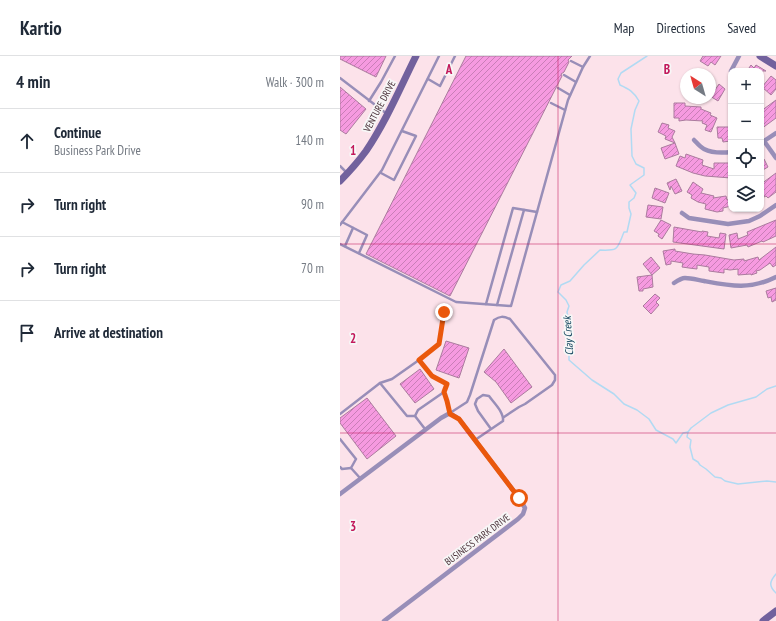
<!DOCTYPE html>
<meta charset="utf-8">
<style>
body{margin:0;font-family:"PT Sans Narrow",sans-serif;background:#f2f2f3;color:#1f2937}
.controls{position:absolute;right:12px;top:12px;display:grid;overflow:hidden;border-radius:8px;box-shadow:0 1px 3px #0004}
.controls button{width:36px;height:36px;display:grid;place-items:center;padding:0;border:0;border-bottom:1px solid #e0e1e3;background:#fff;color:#1f2937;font:20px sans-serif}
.compass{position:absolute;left:340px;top:12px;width:36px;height:36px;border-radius:50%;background:#fff;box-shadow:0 1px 3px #0004;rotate:323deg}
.stop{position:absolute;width:12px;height:12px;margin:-9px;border:3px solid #ea580c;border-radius:50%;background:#fff}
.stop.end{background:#ea580c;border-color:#fff;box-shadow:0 1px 4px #0008}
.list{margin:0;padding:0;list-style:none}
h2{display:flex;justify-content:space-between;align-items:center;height:52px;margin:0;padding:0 16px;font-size:17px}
h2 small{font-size:13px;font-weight:400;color:#747a83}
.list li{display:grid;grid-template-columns:26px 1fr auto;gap:12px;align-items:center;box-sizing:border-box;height:64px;padding:0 16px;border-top:1px solid #e0e1e3}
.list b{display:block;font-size:15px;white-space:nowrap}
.list p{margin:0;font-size:13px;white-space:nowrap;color:#747a83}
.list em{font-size:13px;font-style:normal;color:#747a83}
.icon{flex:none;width:22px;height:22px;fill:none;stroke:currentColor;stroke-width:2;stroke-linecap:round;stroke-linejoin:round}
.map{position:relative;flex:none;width:436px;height:565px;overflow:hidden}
header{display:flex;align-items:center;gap:24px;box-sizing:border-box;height:56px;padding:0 20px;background:#fff;border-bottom:1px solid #e0e1e3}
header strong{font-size:19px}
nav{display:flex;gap:22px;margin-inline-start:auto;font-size:14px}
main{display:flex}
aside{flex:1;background:#fff}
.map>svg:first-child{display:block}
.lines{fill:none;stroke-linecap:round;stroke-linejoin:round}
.stream{stroke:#b1daf3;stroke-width:1.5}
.building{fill:url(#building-hatch);stroke:#ab7b9e}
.lane{stroke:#988eb8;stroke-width:2.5}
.street{stroke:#988eb8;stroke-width:4.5}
.secondary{stroke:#72619d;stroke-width:7}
.route{stroke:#ea580c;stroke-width:5}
.grid{fill:none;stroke:#c2185b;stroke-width:1;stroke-opacity:0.55}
.labels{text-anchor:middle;stroke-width:3.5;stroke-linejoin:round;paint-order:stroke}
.street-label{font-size:10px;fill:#4d343c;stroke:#f7f7f7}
.water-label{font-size:11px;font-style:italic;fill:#10425b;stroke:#f7f7f7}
.grid-label{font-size:13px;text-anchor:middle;font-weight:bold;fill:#c2185b;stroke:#f7f7f7;stroke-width:3.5;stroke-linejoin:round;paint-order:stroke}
</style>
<header>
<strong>Kartio</strong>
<nav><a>Map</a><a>Directions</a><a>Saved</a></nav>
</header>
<main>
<aside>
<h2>4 min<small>Walk · 300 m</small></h2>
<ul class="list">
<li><svg class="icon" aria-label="ahead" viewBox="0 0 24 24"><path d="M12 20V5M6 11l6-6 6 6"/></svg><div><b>Continue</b><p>Business Park Drive</p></div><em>140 m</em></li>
<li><svg class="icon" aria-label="right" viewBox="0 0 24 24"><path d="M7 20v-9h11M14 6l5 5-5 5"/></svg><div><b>Turn right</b></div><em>90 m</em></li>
<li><svg class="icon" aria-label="right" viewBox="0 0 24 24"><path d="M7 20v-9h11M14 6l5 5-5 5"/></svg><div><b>Turn right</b></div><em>70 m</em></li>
<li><svg class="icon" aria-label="arrive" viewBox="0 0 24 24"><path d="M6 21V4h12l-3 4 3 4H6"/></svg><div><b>Arrive at destination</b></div></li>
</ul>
</aside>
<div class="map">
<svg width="436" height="565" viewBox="0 0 436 565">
<defs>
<pattern id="building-hatch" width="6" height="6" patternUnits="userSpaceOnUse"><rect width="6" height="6" fill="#f69ae0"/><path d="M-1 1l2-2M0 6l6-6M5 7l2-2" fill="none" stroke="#c97eb7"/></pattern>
</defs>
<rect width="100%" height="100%" fill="#fce2ea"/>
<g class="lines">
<!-- stream -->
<g class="stream">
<path d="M307 0 281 17 278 23 280 29C289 33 294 36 299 45L295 54 291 73 292 100 296 108 304 112V119L290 129 296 137 294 142 289 146V152L291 158 287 176H284C277 193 279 195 260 194L244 209 230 225 221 229 218 236 226 244 229 250 227 256 229 266V304L252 324 274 338 284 348 297 354 309 363 316 374 333 383 336 387 343 377 348 376"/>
<path d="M436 330 427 333 416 341 388 349 371 357 351 372 348 376 347 381 351 384 350 391 353 403 358 406 360 409 366 413 375 421 381 422 385 425 398 428 427 425 436 426"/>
<path d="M436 518C429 526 429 530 436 537"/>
</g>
</g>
<!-- building -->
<g class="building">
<path d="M0 0H46L36 21 0 3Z"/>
<path d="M126 0H232L228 4 229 6 224 16 221 18 222 20 110 240 26 198Z"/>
<path d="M363 0H381L375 9 371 6 368 10 360 5Z"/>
<path d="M411 9 414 12 416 9 426 15H407Z"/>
<path d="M431 20 436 24V33L431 39 422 31Z"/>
<path d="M379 28 385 33 378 45 370 40V37L374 31 375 34Z"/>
<path d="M0 31 26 53 6 78 0 74Z"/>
<path d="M436 44V62L421 73V55Z"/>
<path d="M334 47H345V50L361 51V53L371 57 370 59 377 62 371 76 365 74 367 69 362 67 363 65 346 64 339 65V62H334Z"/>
<path d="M322 67 329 69 328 72 335 75 332 81 335 87 325 83 326 80 318 76Z"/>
<path d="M377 71H389L390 85 383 86 382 82H378Z"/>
<path d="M335 87 339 98 325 103 321 92Z"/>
<path d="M346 98 363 104 362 109 374 113V107H391V122L365 120 353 117 336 110 340 100 345 102Z"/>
<path d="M424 103 428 111 421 115V104Z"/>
<path d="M436 117V136L428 142 426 140 424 141 423 139 421 141V128Z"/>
<path d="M336 123 342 135 335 138 331 130 330 134 327 127Z"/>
<path d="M353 126 363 133 361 137 374 140 373 142 386 140 387 144 391 143V150L383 152V155L377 156 365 153 366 148 358 146 351 142 352 139 347 136Z"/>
<path d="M315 132 329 137 325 147 312 142Z"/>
<path d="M308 149 323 151 321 163 306 161Z"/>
<path d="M321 164 331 169 322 183 318 180 319 178 314 175Z"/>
<path d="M436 164V180L423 186 422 185 408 191 407 189 391 192 389 179 397 177 398 183 408 179 407 176Z"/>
<path d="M334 171 362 176V175L368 176 367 180 379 182 380 177 386 178 384 193 333 186Z"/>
<path d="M436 191V209L433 211 430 207 420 214 416 215 417 217 411 219V218L398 219V213L390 214 384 213V217L369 215V211L357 209V213L349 212 342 211 343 207 331 205V208L326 209 323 195 335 193V195L353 198 365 199 394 204 404 203V205L418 201 419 204Z"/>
<path d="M311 201 320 212 312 219 303 208Z"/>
<path d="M312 219 313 231 303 233V235H299L297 221Z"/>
<path d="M436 232V244L432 246 431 241 428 242 426 235Z"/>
<path d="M315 238 320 242 316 246 319 249 311 258 303 250Z"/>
<path d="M106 285 129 292 119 322 96 314Z"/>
<path d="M164 293 192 331 171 347 156 326 144 316Z"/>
<path d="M80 313 94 333 75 347 60 328Z"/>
<path d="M27 342 56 380 27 403 0 367V362Z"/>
</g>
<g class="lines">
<!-- lane -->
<g class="lane">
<path d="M231 5 243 11"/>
<path d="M224 19 236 26"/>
<path d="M0 22 47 58"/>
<path d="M88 23 100 30 115 0"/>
<path d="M218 32 230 39"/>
<path d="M29 45 41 26 55 0"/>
<path d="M211 47 225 54"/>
<path d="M0 110 7 117"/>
<path d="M41 117 54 124 76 80 62 75"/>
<path d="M2 166 27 179 19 197"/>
<path d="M0 169 42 114 99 0"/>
<path d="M0 188 116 246 171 250 228 44 243 11 250 0"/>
<path d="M5 190 13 172"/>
<path d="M146 248 173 152 197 156"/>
<path d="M157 249 184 154"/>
<path d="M79 304 99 288 104 256"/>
<path d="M40 327 67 360H75L85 373"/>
<path d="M0 358 40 327 52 323 79 304 92 319 107 328 104 336"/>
<path d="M75 360 78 354 104 336 107 345 110 357 127 346 130 339 154 264C160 260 163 260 170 263L215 319V324L212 329 185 348 179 351 164 361"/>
<path d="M0 383 16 403 11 412 20 422"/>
<path d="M135 384 163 365C164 356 154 347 149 340L143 339 137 343 135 348 138 355 151 373"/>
<path d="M0 411 2 413 11 412"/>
</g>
<!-- street -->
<g class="street">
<path d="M391 15 399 0"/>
<path d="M354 84C357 87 360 91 364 93 372 97 383 97 391 96"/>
<path d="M424 85 436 102"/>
<path d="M421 87 436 77"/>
<path d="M342 157 349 162 388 168 409 165 420 160 436 149"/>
<path d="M334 227C337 225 342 222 345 222 351 222 358 224 364 225 391 230 410 234 436 221"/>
<path d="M0 438 101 362 110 357 119 363 179 442 185 452 183 458 178 463 44 565"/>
</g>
<!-- secondary -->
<g class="secondary">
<path d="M420 0 436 10"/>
<path d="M0 125C9 116 18 106 26 95 46 66 60 32 76 0"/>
<path d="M423 565 436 555"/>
</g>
</g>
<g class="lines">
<!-- route -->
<path class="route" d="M104 256 99 288 79 304 92 320 107 328 104 336 107 345 110 358 119 363 179 442"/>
</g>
<!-- grid -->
<path class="grid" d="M218 0V565M0 188H436M0 377H436"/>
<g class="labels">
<!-- street labels -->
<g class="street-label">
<text transform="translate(39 50) rotate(-62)" y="4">VENTURE DRIVE</text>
<text transform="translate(137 483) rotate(-37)" y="4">BUSINESS PARK DRIVE</text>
</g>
<!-- water labels -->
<g class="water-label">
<text transform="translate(228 280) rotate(-94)" y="4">Clay Creek</text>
</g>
</g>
<g class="grid-label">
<text x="109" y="18">A</text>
<text x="327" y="18">B</text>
<text x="13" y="99">1</text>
<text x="13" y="287">2</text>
<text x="13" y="475">3</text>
</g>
</svg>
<div class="controls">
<button>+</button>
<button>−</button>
<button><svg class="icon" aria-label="locate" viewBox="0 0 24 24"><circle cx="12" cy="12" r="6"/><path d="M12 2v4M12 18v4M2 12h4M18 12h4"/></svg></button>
<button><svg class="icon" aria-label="layers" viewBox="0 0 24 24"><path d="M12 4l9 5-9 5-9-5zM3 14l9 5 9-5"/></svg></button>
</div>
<svg class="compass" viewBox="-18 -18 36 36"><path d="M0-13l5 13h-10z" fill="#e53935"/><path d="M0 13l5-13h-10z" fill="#747a83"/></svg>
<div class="stop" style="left:179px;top:442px"></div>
<div class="stop end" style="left:104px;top:256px"></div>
</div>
</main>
